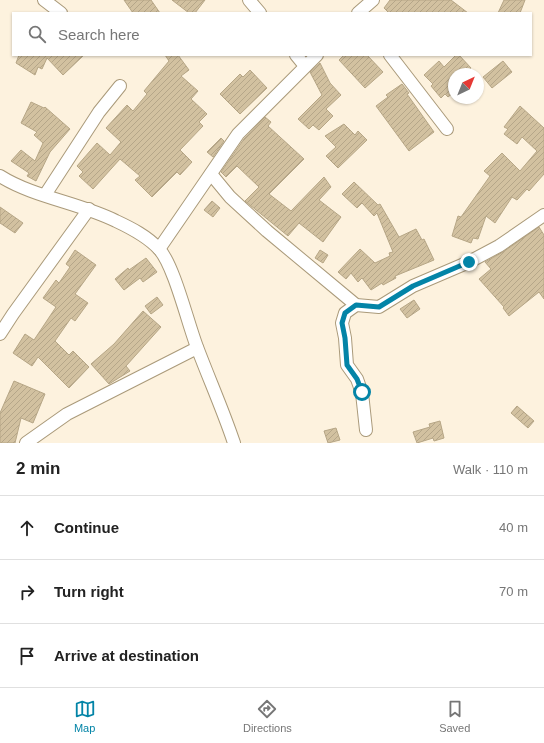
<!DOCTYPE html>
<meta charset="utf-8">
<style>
body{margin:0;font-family:Arial,sans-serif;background:#f6f6f6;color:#222}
.compass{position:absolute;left:448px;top:68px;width:36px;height:36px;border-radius:50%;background:#fff;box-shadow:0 1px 3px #0004;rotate:43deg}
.stop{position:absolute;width:12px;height:12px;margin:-9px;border:3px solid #0384a7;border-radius:50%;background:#fff}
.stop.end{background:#0384a7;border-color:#fff;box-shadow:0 1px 4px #0008}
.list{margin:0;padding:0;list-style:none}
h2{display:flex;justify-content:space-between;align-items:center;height:52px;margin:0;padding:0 16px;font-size:17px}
h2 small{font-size:13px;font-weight:400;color:#767676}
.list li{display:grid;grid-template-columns:26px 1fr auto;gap:12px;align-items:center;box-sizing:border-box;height:64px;padding:0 16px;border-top:1px solid #e0e0e0}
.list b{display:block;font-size:15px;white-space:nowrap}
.list em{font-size:13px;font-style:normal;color:#767676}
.icon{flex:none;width:22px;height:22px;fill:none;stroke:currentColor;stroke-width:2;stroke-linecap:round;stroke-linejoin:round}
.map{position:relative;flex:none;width:544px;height:443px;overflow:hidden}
.search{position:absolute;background:#fff;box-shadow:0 1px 3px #0004;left:12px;right:12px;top:12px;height:44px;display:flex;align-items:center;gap:10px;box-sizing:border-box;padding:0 14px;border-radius:0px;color:#767676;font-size:15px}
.sheet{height:244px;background:#fff}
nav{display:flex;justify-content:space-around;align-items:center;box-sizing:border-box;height:56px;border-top:1px solid #e0e0e0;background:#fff;font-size:11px;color:#767676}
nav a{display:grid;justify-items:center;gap:2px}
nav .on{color:#0384a7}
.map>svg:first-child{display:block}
.building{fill:url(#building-hatch);stroke:#b6a686}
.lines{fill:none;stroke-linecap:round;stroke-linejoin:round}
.street-casing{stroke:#aa9a7a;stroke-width:14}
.street{stroke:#fff;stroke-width:12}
.route{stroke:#0384a7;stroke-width:5}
</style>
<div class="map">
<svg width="544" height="443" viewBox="0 0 544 443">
<defs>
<pattern id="building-hatch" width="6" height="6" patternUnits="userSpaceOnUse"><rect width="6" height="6" fill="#d2c1a0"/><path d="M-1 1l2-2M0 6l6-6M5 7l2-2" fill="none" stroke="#b5a689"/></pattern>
</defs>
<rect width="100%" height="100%" fill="#fdf2de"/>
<!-- building -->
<g class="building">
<path d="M124 0H151L160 13H133Z"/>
<path d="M172 0H205L195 13H189Z"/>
<path d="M390 0H451L468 13H389L384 8Z"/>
<path d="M504 0H525L520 13H498Z"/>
<path d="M19 55H84L63 75 47 58 42 69 38 67 35 75 16 63Z"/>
<path d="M165 55H178L189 70 181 76 198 91 191 99 207 114 199 122 203 126 180 150 192 162 180 175 177 172 152 197 135 180 140 176 120 159 93 189 79 176 83 172 77 166 97 143 110 155 121 142 106 128 127 105 133 111 147 94 144 91 169 61Z"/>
<path d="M344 55H367L383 72 365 88 339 60Z"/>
<path d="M456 55H459L471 68 464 74H454V92L448 97 445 94 441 98 431 86 433 84 424 75 439 61 444 67Z"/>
<path d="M503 61 512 72 492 88 483 77Z"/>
<path d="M320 63 330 83 341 95 326 109 333 116 319 130 313 125 309 129 298 119 322 95 310 72Z"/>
<path d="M250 70 267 88 240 114 220 94 240 74 243 77Z"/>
<path d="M402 84 409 93 407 94 434 132 409 151 376 106 388 97 386 95Z"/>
<path d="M31 102 44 108 45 107 70 129 50 152 36 181 27 176 29 173 11 161 21 150 35 161 43 143 34 135 37 132 21 123Z"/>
<path d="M520 106 544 128V174L529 191 527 189 517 200 512 197 495 223 486 216 478 239 473 238 471 243 452 236 458 216 461 217 490 176 484 171 502 153 520 171 537 151 522 137 517 144 504 134 508 129 504 127Z"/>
<path d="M265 117 271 122 268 126 304 159 269 194 291 211 324 177 331 187 319 200 341 217 323 242 299 223 288 236 245 201 259 187 237 166 226 177 221 172 244 139Z"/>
<path d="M344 124 355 135 358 131 367 140 338 168 326 156 336 147 325 136Z"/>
<path d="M221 138 224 141 213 157 207 152Z"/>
<path d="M354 182 378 205 380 204 399 237 416 229 422 240 424 239 434 260 395 276 396 278 383 285 382 283 371 290 362 278 358 282 351 273 346 279 338 272 360 249 375 263 390 256 389 253 393 252 377 213 374 216 362 203 357 208 342 194Z"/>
<path d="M212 201 220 208 213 217 204 210Z"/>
<path d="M0 207 23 223 15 233 0 223Z"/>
<path d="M539 227 544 235V299L539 292 509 316 503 308 504 307 479 279 491 269 485 262 503 252Z"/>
<path d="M75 250 96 265 75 294 88 303 75 321 71 318 55 341 69 355 73 351 89 367 69 388 38 357 32 366 13 353 25 334 34 340 56 307 43 298 56 280 59 283 70 267 66 264Z"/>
<path d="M320 250 328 255 323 263 315 258Z"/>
<path d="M146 258 157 272 143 282 140 278 124 290 115 279 128 268 129 270Z"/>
<path d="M157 297 163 305 151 314 145 306Z"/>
<path d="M414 300 420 309 407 318 400 309Z"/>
<path d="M143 311 161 327 126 366 130 371 109 384 91 364 114 344Z"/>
<path d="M14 381 45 394 33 423 21 418 15 443H0V413Z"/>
<path d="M517 406 534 421 528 428 511 413Z"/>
<path d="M440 421 444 438 434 441 433 438 417 443 413 432 430 427 429 424Z"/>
<path d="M336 428 340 440 328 443 324 431Z"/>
</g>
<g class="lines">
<!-- street casing -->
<g class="street-casing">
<g id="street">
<path d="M44 0 61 13"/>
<path d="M249 0 260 13"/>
<path d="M358 13 373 0"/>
<path d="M296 55 305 66"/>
<path d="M390 55 447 129"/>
<path d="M211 174 230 197 267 231 356 305 379 307 413 286 469 262 499 246 544 215"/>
<path d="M0 176C33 197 80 203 116 221 131 228 147 236 159 249 174 265 188 324 197 347 209 379 223 410 234 443"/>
<path d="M45 195 99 112 120 86"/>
<path d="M159 249 238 134 317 55"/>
<path d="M356 305 345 313 342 323 345 338 347 365 357 379 362 393 366 430"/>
<path d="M0 334 13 314 89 209"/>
<path d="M26 443 67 414 197 348"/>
</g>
</g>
<!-- street -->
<use href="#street" class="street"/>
</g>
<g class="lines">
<!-- route -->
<path class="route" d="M362 392 357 379 347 365 345 338 342 323 345 313 356 305 379 307 413 286 469 262"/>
</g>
</svg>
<svg class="compass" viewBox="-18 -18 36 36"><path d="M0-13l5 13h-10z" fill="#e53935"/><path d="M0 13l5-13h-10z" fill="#767676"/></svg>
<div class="stop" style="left:362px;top:392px"></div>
<div class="stop end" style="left:469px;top:262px"></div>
<div class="search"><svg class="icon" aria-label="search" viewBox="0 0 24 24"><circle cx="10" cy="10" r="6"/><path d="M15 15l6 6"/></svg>Search here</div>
</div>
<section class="sheet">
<h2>2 min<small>Walk · 110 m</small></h2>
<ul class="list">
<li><svg class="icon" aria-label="ahead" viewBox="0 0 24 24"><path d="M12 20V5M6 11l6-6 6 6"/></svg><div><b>Continue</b></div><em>40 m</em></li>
<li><svg class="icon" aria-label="right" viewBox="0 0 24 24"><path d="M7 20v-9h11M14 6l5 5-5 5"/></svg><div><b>Turn right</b></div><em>70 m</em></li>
<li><svg class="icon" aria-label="arrive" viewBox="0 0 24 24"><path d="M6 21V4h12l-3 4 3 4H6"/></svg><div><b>Arrive at destination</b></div></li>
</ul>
</section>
<nav>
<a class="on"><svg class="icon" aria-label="map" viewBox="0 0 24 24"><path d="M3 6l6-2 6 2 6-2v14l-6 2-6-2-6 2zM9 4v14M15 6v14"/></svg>Map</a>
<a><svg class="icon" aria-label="directions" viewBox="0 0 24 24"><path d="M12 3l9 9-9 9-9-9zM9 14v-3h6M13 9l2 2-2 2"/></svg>Directions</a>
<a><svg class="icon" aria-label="saved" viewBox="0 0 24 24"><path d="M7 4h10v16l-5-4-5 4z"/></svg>Saved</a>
</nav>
